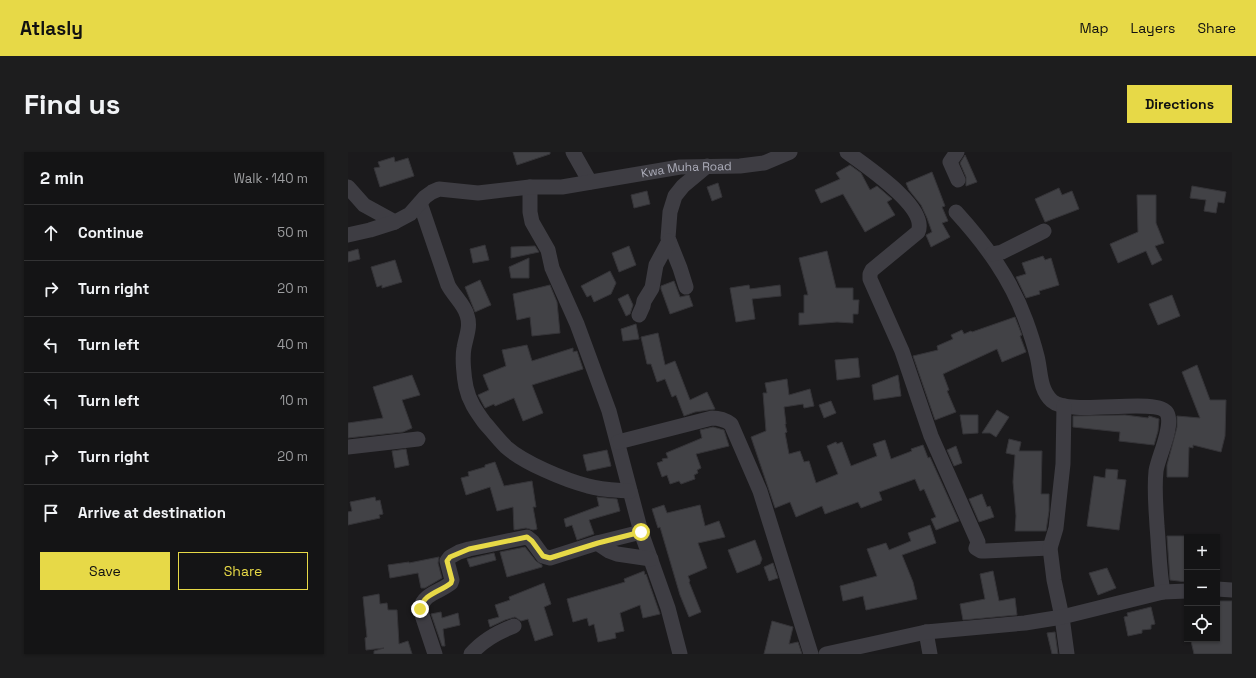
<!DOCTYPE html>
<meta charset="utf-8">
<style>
body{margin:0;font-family:"Space Grotesk",sans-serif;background:#1d1d1e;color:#f1f3f6}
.controls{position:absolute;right:12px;bottom:12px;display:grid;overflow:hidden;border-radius:0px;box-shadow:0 1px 3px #0004}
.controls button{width:36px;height:36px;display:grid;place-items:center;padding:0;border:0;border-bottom:1px solid #333334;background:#141415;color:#f1f3f6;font:20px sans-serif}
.stop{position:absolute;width:12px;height:12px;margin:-9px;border:3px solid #e7d947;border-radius:50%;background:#fff}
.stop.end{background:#e7d947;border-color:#fff;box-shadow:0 1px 4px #0008}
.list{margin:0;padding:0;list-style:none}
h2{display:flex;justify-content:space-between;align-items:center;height:52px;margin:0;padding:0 16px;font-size:17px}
h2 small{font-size:13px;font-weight:400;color:#9d9ea0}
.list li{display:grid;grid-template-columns:26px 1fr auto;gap:12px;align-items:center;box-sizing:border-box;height:56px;padding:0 16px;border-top:1px solid #333334}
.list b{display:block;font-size:15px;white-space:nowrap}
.list em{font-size:13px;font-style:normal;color:#9d9ea0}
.actions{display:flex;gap:8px;padding:12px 16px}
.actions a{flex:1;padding:9px 0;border:1px solid #e7d947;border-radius:0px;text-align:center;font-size:14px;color:#e7d947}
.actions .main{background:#e7d947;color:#111}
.icon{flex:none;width:22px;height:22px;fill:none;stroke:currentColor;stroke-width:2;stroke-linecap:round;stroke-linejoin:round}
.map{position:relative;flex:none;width:884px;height:502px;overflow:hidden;border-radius:0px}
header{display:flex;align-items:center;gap:24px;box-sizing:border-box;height:56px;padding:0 20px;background:#e7d947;color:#111}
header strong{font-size:19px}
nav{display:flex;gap:22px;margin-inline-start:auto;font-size:14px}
.intro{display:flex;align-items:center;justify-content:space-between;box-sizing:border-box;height:96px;padding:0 24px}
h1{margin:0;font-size:28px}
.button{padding:10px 18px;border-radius:0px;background:#e7d947;color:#111;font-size:14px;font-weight:700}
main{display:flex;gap:24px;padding:0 24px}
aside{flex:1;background:#141415;border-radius:0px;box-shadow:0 1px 3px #0004}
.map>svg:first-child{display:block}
.building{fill:#424246;stroke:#353438}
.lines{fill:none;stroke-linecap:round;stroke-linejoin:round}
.minor{stroke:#3e3d43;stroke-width:15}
.route{stroke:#e7d947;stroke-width:5}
.labels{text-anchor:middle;stroke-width:3.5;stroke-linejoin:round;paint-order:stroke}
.street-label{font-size:12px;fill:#adaebb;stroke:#161517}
</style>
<header>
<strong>Atlasly</strong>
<nav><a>Map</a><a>Layers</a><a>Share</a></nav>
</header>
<div class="intro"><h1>Find us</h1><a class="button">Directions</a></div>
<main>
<aside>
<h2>2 min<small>Walk · 140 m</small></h2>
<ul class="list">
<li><svg class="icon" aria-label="ahead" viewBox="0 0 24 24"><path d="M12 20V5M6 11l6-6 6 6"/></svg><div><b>Continue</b></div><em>50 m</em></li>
<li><svg class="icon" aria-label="right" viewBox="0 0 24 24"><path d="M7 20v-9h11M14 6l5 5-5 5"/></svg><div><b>Turn right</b></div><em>20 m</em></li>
<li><svg class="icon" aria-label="left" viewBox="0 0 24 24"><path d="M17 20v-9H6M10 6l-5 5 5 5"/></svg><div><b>Turn left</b></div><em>40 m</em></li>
<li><svg class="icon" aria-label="left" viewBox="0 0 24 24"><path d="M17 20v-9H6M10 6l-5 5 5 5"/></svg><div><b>Turn left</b></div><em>10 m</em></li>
<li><svg class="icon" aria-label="right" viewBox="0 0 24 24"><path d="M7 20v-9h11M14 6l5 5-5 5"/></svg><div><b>Turn right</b></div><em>20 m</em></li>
<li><svg class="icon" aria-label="arrive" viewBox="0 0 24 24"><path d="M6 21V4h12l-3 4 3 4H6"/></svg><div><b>Arrive at destination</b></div></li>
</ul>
<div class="actions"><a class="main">Save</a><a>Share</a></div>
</aside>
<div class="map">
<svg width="884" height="502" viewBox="0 0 884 502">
<rect width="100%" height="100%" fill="#1b1a1c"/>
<!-- building -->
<g class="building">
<path d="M165 0H202V2L169 13Z"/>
<path d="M617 3 629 30 618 34V25L612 11Z"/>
<path d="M46 5 47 10 60 6 66 24 32 35 26 16 32 15 30 10Z"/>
<path d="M502 13 513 21 522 38 529 34 544 47 539 50 547 63 517 80 495 42 473 51 467 38 492 27 488 21Z"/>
<path d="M584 20 597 54 594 55 600 69 594 71 602 85 583 95 578 83 584 80 579 66 573 53 561 38 558 31Z"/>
<path d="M370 31 374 45 364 49 359 35Z"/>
<path d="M844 34 878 40 876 51 870 50 868 61 856 59 858 48 842 46Z"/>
<path d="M711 36 714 43 724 39 731 57 697 70 687 47Z"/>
<path d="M299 39 302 52 286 56 283 43Z"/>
<path d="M789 43H808V71L816 91 807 94 814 108 804 113 798 99 770 111 762 92 790 80Z"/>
<path d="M137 93 141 108 125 111 122 97Z"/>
<path d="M187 94 191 100 163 106V95Z"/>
<path d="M281 94 288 113 271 120 264 101Z"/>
<path d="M10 97 12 107 0 110V100Z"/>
<path d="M479 99 488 136H505V148H511L510 162H505V171L489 170 451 173V161H456V143H460L451 106Z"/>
<path d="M695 104 697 108 703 106 711 133 691 139 692 142 678 146 668 125 678 122 674 111Z"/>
<path d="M181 106V126H163L161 115Z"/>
<path d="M47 108 54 130 34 136V133L29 135 23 115Z"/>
<path d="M262 119 268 131 263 142 246 150 243 143 239 145 233 134Z"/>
<path d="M132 128 143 153 127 160 117 135Z"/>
<path d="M326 129 332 145 341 143 345 154 322 162 313 137V134Z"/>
<path d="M202 133 209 150 212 181 184 184 182 165 169 168 165 142Z"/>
<path d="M401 133 402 137 432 133 433 144 404 147 407 167 388 170 382 136Z"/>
<path d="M280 142 285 153 282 162 278 164 270 147Z"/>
<path d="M824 143 832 164 810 173 801 152Z"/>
<path d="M667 165 674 183 672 184 678 200 654 210 649 197 595 222 601 238 599 239 608 260 587 268 565 204 590 198 589 194 605 187 603 183 614 178 616 182 623 179 624 180Z"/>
<path d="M288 172 291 187 275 189 273 177Z"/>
<path d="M310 181 317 213 327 209 342 248 359 240 367 257 347 260 336 264 328 243 324 245 317 227 309 230 303 212H299L293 185Z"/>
<path d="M179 193 184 209 225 196V200L229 199 235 217 184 233 195 261 175 269 166 246 147 254 146 252 137 256 130 243 141 238 135 223 158 214 154 198Z"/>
<path d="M510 206 512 225 489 228 487 208Z"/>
<path d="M849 213 862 248H878L877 284 873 300 845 293V296L841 295 840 325H819V313L829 275V264L852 266 834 220Z"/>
<path d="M64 223 72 243 54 248 64 276 55 280 0 286V271L35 266 25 235Z"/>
<path d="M550 223 553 244 526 248 524 233Z"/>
<path d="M439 227 441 243 462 237 466 254 456 256 455 252 436 255 438 272H437L439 280 437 281 441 302 452 299 456 310 461 309 468 331 490 322 479 294 488 290 489 292 494 290 503 314 529 304 525 292 537 288 543 307 564 299 563 297 575 293 580 306 582 305 611 369 588 378 583 367 588 365 576 337 572 339 567 327 531 340 534 348 513 356 510 350 477 362 474 354 448 365 442 350 427 356 403 285 418 279 415 241H419L417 231Z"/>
<path d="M483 249 488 261 476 266 471 253Z"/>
<path d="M649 258 661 265 648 285 642 281H634Z"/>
<path d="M612 263H630V281L615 282Z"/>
<path d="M777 263 800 266 801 264 811 267 810 279 806 293 771 289 772 280 725 275V264Z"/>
<path d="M365 275 376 278 381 294 348 302 353 316 349 318 350 321 346 323 347 327 333 332 331 329 322 332 319 323 314 325 309 311 315 309 314 307 320 306 318 301 354 286 352 278Z"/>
<path d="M661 287 673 290 671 299H694L693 342H701V359L698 379H667L668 364 665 330 667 303 658 301Z"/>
<path d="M608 294 614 311 606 314 599 298Z"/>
<path d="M58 297 61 313 47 316 44 299Z"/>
<path d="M259 298 263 314 239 319 235 303Z"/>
<path d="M147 310 156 334 184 329 188 355H185L189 377 185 378 178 376 166 378 165 355 149 359 142 335 118 343 113 326 121 324 120 320 137 315V313Z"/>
<path d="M758 317 770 318 769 327 778 328 771 378 739 374 746 324 757 326Z"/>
<path d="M634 342 639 355 642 354 646 365 631 370 621 347Z"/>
<path d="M27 345 28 349 32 348 35 362 31 363 32 366 0 373V360L4 359 2 350Z"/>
<path d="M249 345 269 347 272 359 241 368 246 382 229 388 224 373 218 375 216 367 251 354Z"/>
<path d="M316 353 319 361 352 353 357 374 371 369 377 385 350 391 359 416 340 424 342 429 341 430 353 460 341 465 332 443 312 375 310 376 304 357Z"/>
<path d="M582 373 588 391 554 403 565 430 569 447 518 458 515 444 495 449 492 434 529 424 519 397 538 391 541 398 551 394 563 389 560 381Z"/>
<path d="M819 384H839V430L822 428Z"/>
<path d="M407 388 414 407 412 412 389 421 380 398Z"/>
<path d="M177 395 188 409 194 413V415L159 425 152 400Z"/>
<path d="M146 401 148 408 122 415 119 407Z"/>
<path d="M91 405 90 411 94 426 77 436H73L70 421 42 426 40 413 61 410V411Z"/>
<path d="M425 411 430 426 421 429 416 415Z"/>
<path d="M759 416 768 436 750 443 741 421Z"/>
<path d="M296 419 297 423 298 422 312 462 295 466 292 453 272 461 276 479 267 481 268 486 250 490 246 472 241 474 239 466 225 470 219 447 277 430 276 427Z"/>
<path d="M645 419 651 449 667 446 669 463 615 468 612 452 637 447 632 422Z"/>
<path d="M196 431 203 452 196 455 205 483 187 489 180 467 173 469 167 465 157 468 142 475 140 468 151 465 147 453 162 448 161 445Z"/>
<path d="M31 442 32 452 39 451 40 458H49L51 492 60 489 64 502H26V499L36 496 18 498 17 486 19 485 15 445Z"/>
<path d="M869 449H884V502H846L843 489 853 487H869Z"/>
<path d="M803 455 807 472 803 473V477L794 478V481L780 484 776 465 780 464 779 461Z"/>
<path d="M93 460 94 466 110 461 112 473 95 477 97 494H94L83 462Z"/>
<path d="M424 469 445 475 441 492 450 490 454 502H416Z"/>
<path d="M707 480 710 502H704L699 481Z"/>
</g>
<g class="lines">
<!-- minor -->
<g class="minor">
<path d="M225 0 242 30"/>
<path d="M499 0C516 13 581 55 570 80L524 118 522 122V127L554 199 583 284 630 390 628 396 633 399H637L702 396"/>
<path d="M609 0 602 10 610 28"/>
<path d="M0 35 16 53 47 70"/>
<path d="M182 35V60L184 70 200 98 204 116 229 172 261 259 293 380 320 456 332 502"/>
<path d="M72 51 100 133C105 143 116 152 119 163 123 175 118 184 116 196 114 206 116 225 118 235 121 249 128 259 136 270 143 278 150 287 158 295 176 311 217 328 240 334 253 338 268 338 282 339"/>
<path d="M608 60C638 93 663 127 678 169 682 180 686 192 689 204 693 219 691 237 704 249 722 265 809 244 819 261 826 274 810 305 808 319 806 338 808 355 809 374 811 396 811 418 815 440"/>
<path id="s1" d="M0 83 22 78 47 70 62 62 77 45 84 40 91 37 130 41 182 35H214L332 15 392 14 416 11 442 0"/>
<path d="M644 102 654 100 696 79"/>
<path d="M338 135 332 116 320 86 322 60 327 44 335 34 359 14"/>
<path d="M291 163 295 154 296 149 304 136 308 113 321 89"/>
<path d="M716 254 715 312 708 376 702 396 706 428 714 465 719 502"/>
<path d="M270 290 364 266C371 266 376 267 383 272L412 339 463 502"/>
<path d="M0 295 70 287"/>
<path d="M249 391 261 399 269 402 303 407"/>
<path d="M869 437 884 438"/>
<path d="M578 480 582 502"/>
<path d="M87 502 72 457C76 441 92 440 103 431L104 428 99 409 102 405 111 400 121 397 179 385 184 389 195 404 202 406 249 391 293 380"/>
<path d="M123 502C135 488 150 480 166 474"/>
<path d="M478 502 578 480 677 471 714 465 815 440 839 439"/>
</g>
</g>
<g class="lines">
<!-- route -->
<path class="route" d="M72 457C76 441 92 440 103 431L104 428 99 409 102 405 121 397 179 385 184 389 195 404 202 406 250 391 293 380"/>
</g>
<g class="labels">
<!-- street labels -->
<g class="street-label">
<text dy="4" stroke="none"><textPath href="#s1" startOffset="354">Kwa Muha Road</textPath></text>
</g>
</g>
</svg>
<div class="controls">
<button>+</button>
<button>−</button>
<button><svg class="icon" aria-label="locate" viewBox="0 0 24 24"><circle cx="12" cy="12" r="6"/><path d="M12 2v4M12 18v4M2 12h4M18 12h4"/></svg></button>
</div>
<div class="stop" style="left:293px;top:380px"></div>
<div class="stop end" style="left:72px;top:457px"></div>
</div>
</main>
